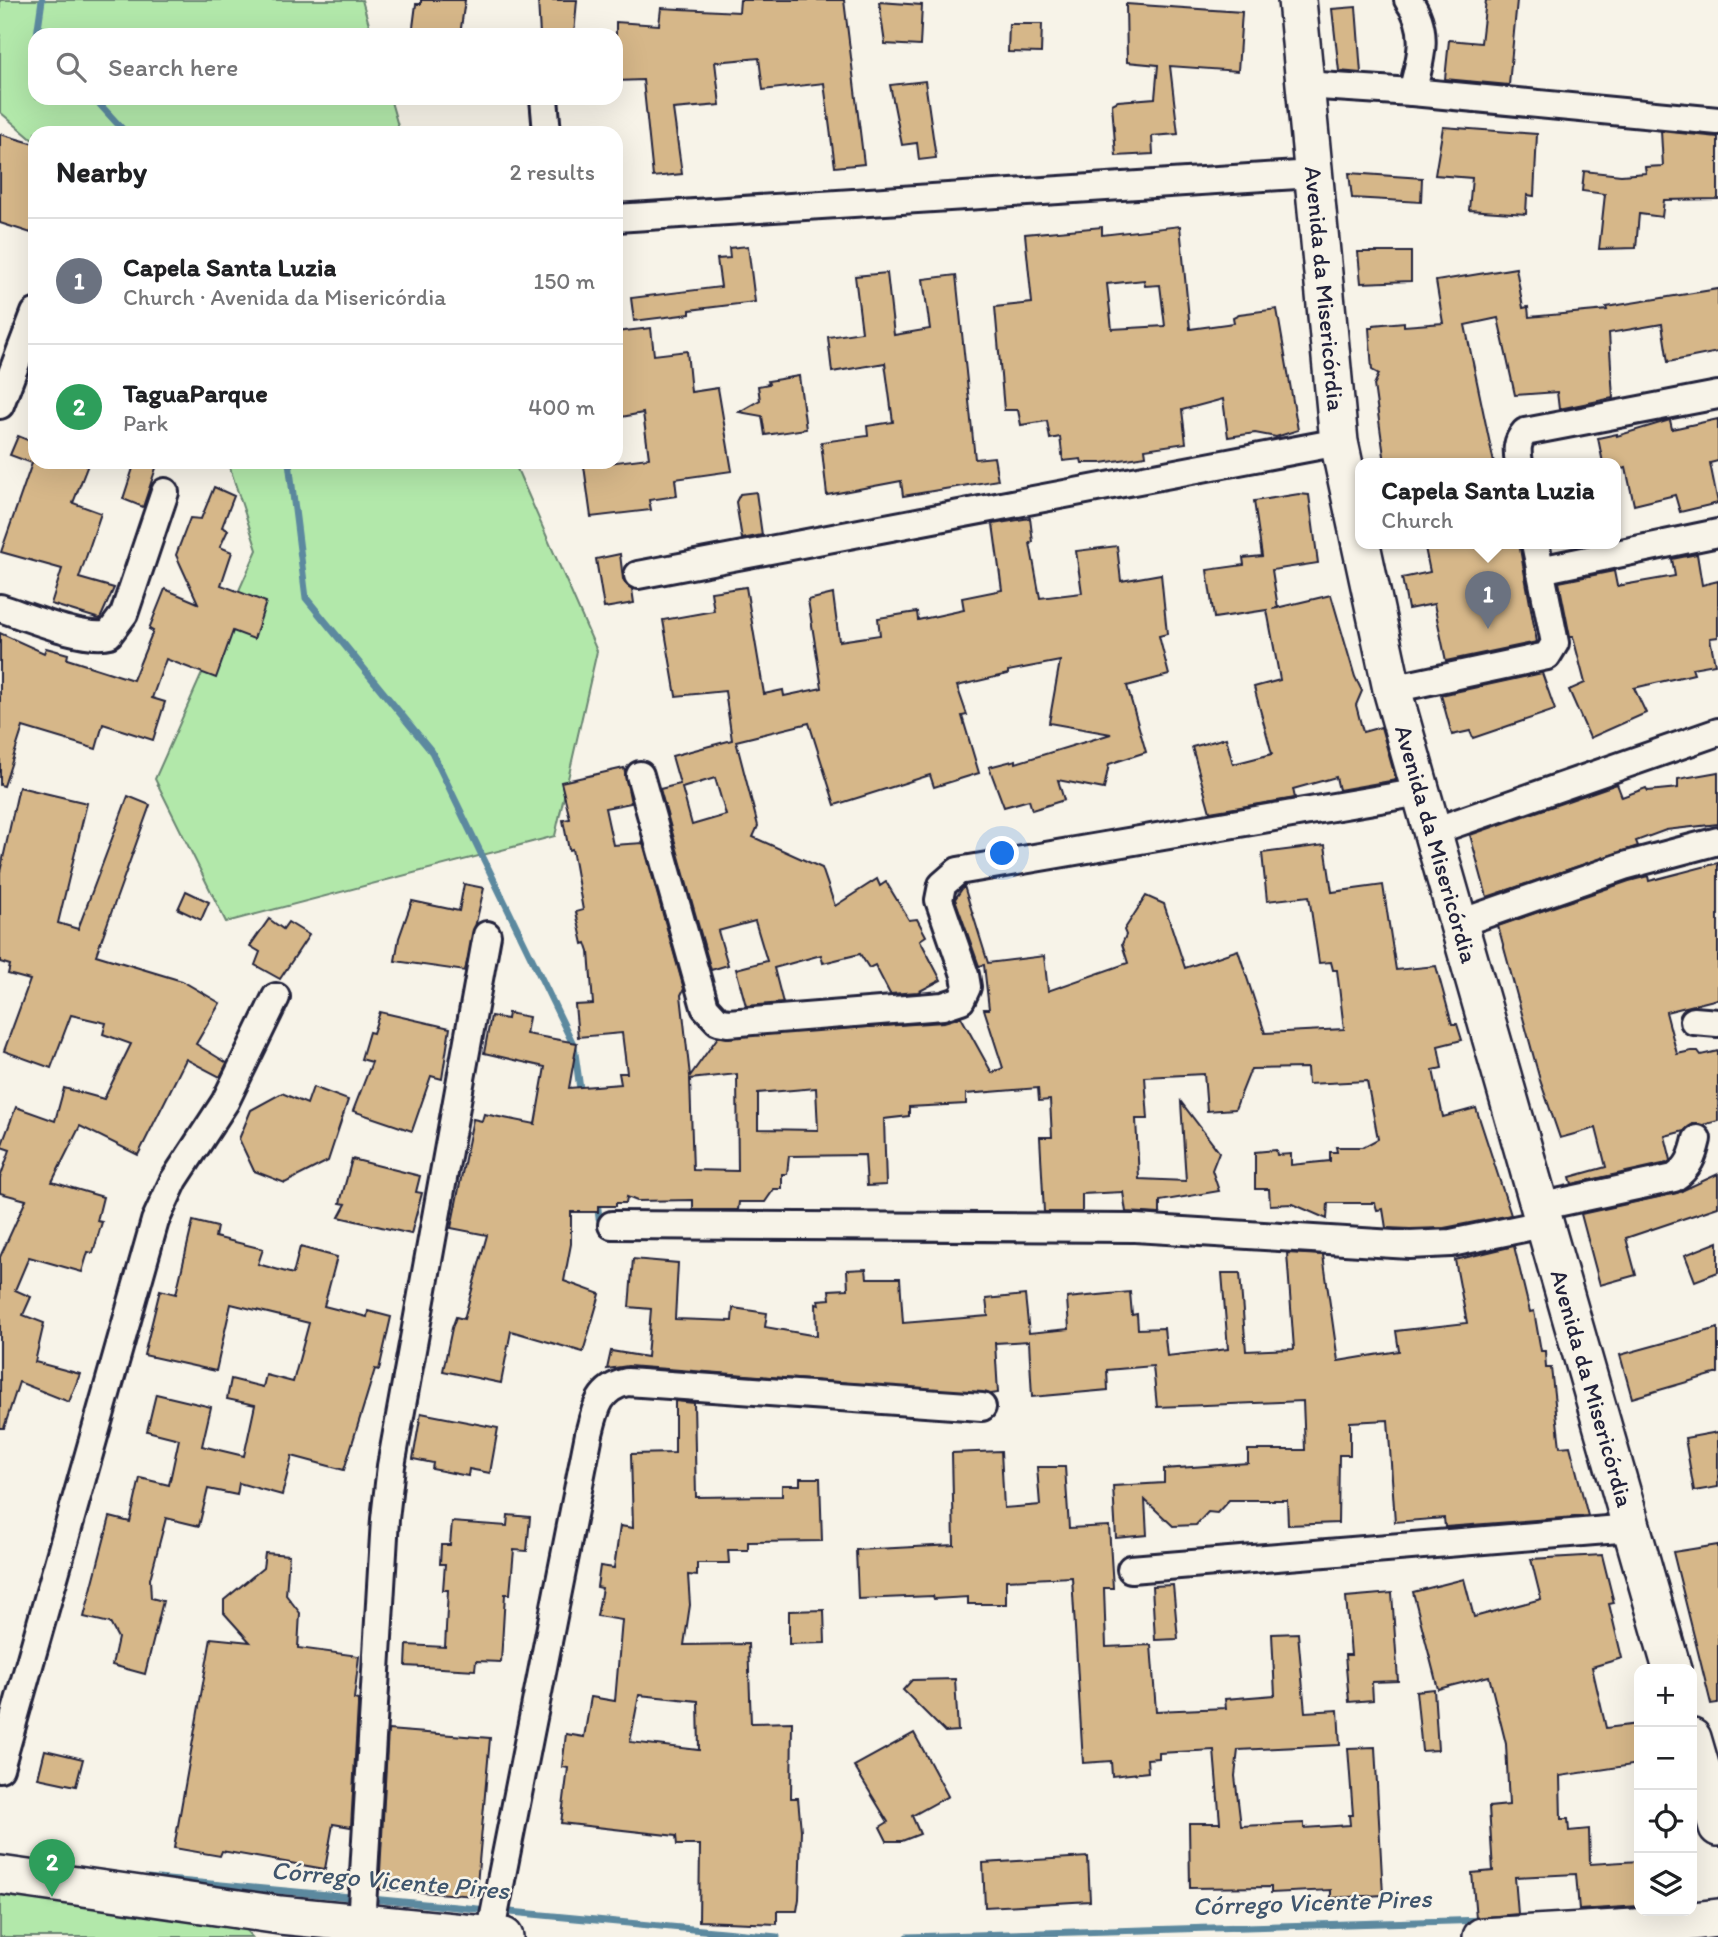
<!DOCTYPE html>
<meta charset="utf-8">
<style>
body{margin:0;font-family:Itim,sans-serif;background:#f6f6f6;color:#202124}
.controls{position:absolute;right:21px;bottom:21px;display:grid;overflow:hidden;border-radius:14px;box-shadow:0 7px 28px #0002}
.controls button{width:63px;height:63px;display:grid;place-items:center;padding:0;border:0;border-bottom:2px solid #e0e0e0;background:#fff;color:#202124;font:35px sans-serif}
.you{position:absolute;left:1003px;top:854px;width:24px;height:24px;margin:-18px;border:5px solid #fff;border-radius:50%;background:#1a73e8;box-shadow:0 0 0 10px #1a73e833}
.badge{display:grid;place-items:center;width:46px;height:46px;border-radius:50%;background:#111827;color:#fff;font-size:23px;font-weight:700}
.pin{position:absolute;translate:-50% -58px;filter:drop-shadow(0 2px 4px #0008)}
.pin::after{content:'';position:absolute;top:37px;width:24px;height:21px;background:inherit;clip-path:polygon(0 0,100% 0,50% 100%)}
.popup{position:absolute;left:1355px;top:458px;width:266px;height:91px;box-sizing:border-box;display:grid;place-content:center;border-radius:14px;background:#fff;filter:drop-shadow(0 2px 5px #0005);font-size:23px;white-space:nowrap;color:#757577}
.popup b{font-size:26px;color:#202124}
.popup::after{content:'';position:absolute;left:50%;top:100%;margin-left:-14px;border:14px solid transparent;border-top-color:#fff}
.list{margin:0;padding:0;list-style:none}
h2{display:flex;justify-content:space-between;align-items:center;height:91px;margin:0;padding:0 28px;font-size:30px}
h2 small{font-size:23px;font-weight:400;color:#757577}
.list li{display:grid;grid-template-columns:46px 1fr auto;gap:21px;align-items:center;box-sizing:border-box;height:126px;padding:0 28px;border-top:2px solid #e0e0e0}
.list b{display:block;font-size:26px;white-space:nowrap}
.list p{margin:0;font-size:23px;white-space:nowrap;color:#757577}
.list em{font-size:23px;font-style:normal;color:#757577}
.icon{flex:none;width:38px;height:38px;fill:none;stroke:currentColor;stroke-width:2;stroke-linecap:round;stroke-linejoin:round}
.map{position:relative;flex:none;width:1718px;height:1937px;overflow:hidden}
.search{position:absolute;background:#fff;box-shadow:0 7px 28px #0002;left:28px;top:28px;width:595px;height:77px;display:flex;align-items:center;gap:18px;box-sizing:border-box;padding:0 24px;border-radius:21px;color:#757577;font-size:26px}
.panel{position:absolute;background:#fff;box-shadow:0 7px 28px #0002;left:28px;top:126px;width:595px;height:343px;border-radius:21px}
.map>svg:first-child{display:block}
.green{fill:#b2e8aa;stroke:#6a8572;stroke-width:2}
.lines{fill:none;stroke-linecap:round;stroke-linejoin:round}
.stream{stroke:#5c899f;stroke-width:7}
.building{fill:#d6b789;stroke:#22223b;stroke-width:2;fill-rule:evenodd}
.street-casing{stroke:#22223b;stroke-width:32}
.secondary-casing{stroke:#22223b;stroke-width:42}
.street{stroke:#f7f3e8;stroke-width:26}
.secondary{stroke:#f7f3e8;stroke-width:37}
.labels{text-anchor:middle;stroke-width:5;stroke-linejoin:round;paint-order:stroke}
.street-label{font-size:24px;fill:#22223b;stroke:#f7f3e8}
.water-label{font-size:26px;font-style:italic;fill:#3f556d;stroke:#f7f3e8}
</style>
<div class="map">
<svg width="1718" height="1937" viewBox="0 0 1718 1937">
<rect width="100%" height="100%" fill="#f7f3e8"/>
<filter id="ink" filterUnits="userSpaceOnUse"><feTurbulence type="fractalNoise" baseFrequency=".0143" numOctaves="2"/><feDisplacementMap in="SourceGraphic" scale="14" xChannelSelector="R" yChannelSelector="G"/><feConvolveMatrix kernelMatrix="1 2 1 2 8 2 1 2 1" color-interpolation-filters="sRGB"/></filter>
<g filter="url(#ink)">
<!-- green -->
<g class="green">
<path d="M0 0H362L372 35H35V98H390L400 133H35V142L0 112Z"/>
<path d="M228 462H514L597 651 555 836 226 922 155 779 257 550Z"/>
<path d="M0 1879 243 1927 252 1937H0Z"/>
</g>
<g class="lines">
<!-- stream -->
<g class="stream">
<path d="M37 35 42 0"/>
<path d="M94 98 126 133"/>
<path d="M289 462 306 598 432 752 574 1046 581 1096"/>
<path d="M597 1201 599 1218"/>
<path d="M147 1878 777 1937"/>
<path d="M907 1937 1486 1920"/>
</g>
</g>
<!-- building -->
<g class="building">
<path d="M421 0H465L460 35H412L416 4H421Z"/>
<path d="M538 0H577L574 35H540Z"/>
<path d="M740 0H844L864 164 835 167 824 83 763 90 759 58 715 62 720 105 673 109 682 174 653 177 643 80 616 81V22L659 25 661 8 739 12Z"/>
<path d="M1486 0H1517L1509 85 1445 79 1449 40 1481 43Z"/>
<path d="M879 2 922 5 920 46 885 44Z"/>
<path d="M1126 4 1242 12 1238 71 1170 66 1178 134 1152 136 1153 154 1116 156 1112 104 1118 101 1155 98 1158 65 1127 62Z"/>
<path d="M1356 7 1361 73 1339 71 1332 9Z"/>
<path d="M1009 24H1042L1041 53 1008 52Z"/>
<path d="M925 81 936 158 919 160 917 143 902 145 890 85Z"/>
<path d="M1443 127 1537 134 1534 196 1527 195 1526 214 1469 210 1472 178 1435 175Z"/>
<path d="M1661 131 1718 137V199L1664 200 1662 217 1639 214 1636 248 1599 249 1605 194 1582 191 1584 171 1621 175 1646 173 1645 167 1663 166Z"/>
<path d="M0 134 35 144V220L31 233 0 223Z"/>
<path d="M1349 173 1422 178 1421 202 1352 198Z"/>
<path d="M1180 226 1190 329 1234 323 1233 317 1239 314 1277 309 1298 430 1276 437 1255 433 1228 437 1223 399 1182 410 1186 443 1145 449 1146 456 1102 463H1082L1081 459 1063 461 1060 437 1050 439 1047 421 1021 425 1018 410H1004L995 307 1032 303 1025 234 1102 227V235ZM1144 280 1145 286 1160 285 1165 326 1112 329 1107 284Z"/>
<path d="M748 246 755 302 690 310V314L634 321 631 298 721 287 717 259 730 258 729 248Z"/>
<path d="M1358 252H1411V281L1361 283Z"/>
<path d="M1516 268 1523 308 1528 307 1529 317 1607 310 1606 307 1718 289V352L1668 362 1662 324 1609 333 1613 398 1559 409 1557 392 1515 395 1498 318 1465 325 1494 463H1385L1374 385 1379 374 1372 370 1369 328H1373V325L1404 322V326L1443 323 1436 281Z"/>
<path d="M887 273 894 335 930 329 923 279 956 275 975 459 994 457 998 480 903 496 901 481 827 495 821 442 868 436 867 426 893 422 885 363 832 372 828 337 862 332 855 276Z"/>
<path d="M651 328 654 355 687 351 691 392 718 388 732 471 675 479 677 496 649 500 651 510 591 517 584 466 649 458 643 413 616 418V332Z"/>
<path d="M799 376 806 429 765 435 762 416 739 412 760 400 758 386 769 384 768 381Z"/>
<path d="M1718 419V461L1710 463 1718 503 1680 512 1675 495 1634 505 1626 468 1616 470V463H1603L1598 438 1617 434V436L1670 420 1672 429Z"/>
<path d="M18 436 35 443V462H89L73 503 101 513 79 578 114 588 100 619 51 604 62 569 1 552 32 463 10 455Z"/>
<path d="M135 462H158L143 507 123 499Z"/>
<path d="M214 487 234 496 222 527 228 530 220 547 232 552 221 585 266 602 254 639 233 631 216 678 166 659 152 698 165 702 153 740 103 724 96 749 23 727 4 786 0 785V633L44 653 46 648 68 654 67 659 133 680 153 631 149 629 165 589 198 603 176 555 190 518 201 519Z"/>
<path d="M756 492 762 535 742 539 736 502 740 494Z"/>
<path d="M1299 494 1309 495 1318 563 1272 570 1278 608 1272 609 1331 595 1355 677 1362 691 1356 705 1363 732 1381 727 1396 780 1339 790 1336 777 1293 789 1295 798 1210 812 1192 747 1226 738 1233 764 1272 754 1254 687 1280 680 1267 610 1214 618 1207 570 1244 565 1243 558 1262 556 1254 501Z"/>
<path d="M1030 518 1033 542 1030 543 1040 598 1082 593 1076 551 1117 546 1121 581 1161 574 1167 634 1159 636 1169 675 1127 686 1146 752 1109 764 1104 789 1058 780 1064 800 1032 810 1029 800 1004 807 989 767 1016 760V763L1111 734 1049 723 1060 661 1008 671V674L957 686 967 715 962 716 979 773 934 787 930 775 835 805 809 723 736 741 758 826 753 837 822 868 835 906 877 879 880 886 886 882 909 920 917 919 926 936 920 940 941 980 918 992 890 994 875 965 869 968 860 954 823 963 821 955 774 968 783 1003 746 1006 736 969 767 961 755 921 718 931 728 965 711 970 660 789 680 784 672 756 732 740 725 691 676 696 663 620 714 611 711 592 746 587 764 694 783 690 784 696 822 688 808 600 833 594 839 641 880 635 878 618 917 612 918 620 964 610 962 598 1002 590 993 524ZM715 778 726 815 692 825 682 788Z"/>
<path d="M1424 543H1519L1537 642 1446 661 1434 604 1408 609 1402 578 1430 572Z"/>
<path d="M620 554 623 579 632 589 634 603 604 608 596 559Z"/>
<path d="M1697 554 1702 585 1718 581V637L1710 638 1715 664 1692 668 1694 674 1634 688 1646 713 1590 738 1569 690 1585 683 1573 637H1570L1559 582 1614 571 1617 586 1675 576 1672 559Z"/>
<path d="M1542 673 1555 710 1473 738 1470 731 1452 735 1441 695Z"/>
<path d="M624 768 631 803 605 808 613 845 643 843 684 989 681 995 690 1076 718 1037 944 1022 961 1017 992 1073 1003 1068 984 1009H989L984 965 979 966 955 899 964 886 988 963 1044 956 1048 991 1128 963 1122 944 1126 935 1124 930 1146 896 1164 904 1185 968 1238 950 1265 1033 1344 1029 1337 970H1333L1331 962 1319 963 1309 896 1267 901 1262 853 1325 845 1332 892 1383 885 1396 970 1436 966 1452 1024H1457L1462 1040 1438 1046 1442 1068 1433 1070 1443 1117 1476 1108 1511 1215 1444 1228 1410 1229 1386 1228 1383 1209 1377 1210 1375 1203H1328L1327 1219 1293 1204 1270 1205 1269 1189H1255V1152L1276 1150 1277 1155 1291 1154V1165L1330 1161V1152H1337L1336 1147H1363L1378 1139 1367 1081 1308 1084 1307 1068 1251 1069 1235 1109 1207 1111 1204 1074 1145 1077 1148 1119H1136L1139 1179 1186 1181 1181 1102 1219 1152 1212 1170 1219 1191 1160 1201V1214L1126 1212 1123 1192 1082 1194V1212H1044L1040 1137H1052L1050 1100 1039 1101 1038 1088 966 1094V1104L909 1107V1116L884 1119 886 1185 867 1186 865 1155 789 1156 787 1174H782V1189H774L765 1202H739L738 1210H693V1200L637 1201 627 1197 626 1203H616V1206H598V1212H571V1244L564 1281 600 1294 583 1352 511 1331 501 1383 443 1371 452 1328 456 1317 464 1319 487 1235 451 1228 473 1119 482 1121 484 1114 535 1124 545 1067 484 1053 491 1016 507 1019 508 1013 529 1017 526 1034 577 1043 569 1088 621 1084 619 1073H627L622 1033 578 1037 575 1005 593 1004 589 952 586 943 583 944 576 912 583 910 572 849 569 850 563 820 570 819 561 782ZM737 1074 738 1171 693 1170 690 1079ZM816 1088 818 1130 758 1129V1093Z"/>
<path d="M1718 772V824L1666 830 1636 841 1638 846 1487 897 1470 835 1617 784 1622 797 1646 788 1648 791 1678 788V779Z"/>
<path d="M19 787 87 803 58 923 78 929 128 796 150 805 96 955 182 981 220 1003 196 1044 227 1063 220 1077 186 1059 138 1155 80 1126 52 1182 103 1197 97 1221 102 1222 93 1253 88 1252 82 1272 29 1257 15 1290 31 1297 23 1315 44 1323 35 1362 80 1374 69 1402 19 1382 4 1428H0V1257L26 1200 0 1193V1178L10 1150 1 1147 16 1107 55 1121 64 1088 104 1099 131 1044 103 1034 106 1023 71 1015 51 1068 4 1051 30 980 8 974 10 965 0 962V872Z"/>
<path d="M1718 863V999L1666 1012 1677 1054 1691 1051H1698L1701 1055 1718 1051V1121L1703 1125 1693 1124 1684 1131 1665 1136 1671 1160 1667 1163 1572 1184 1570 1177 1606 1167 1596 1128 1560 1138 1540 1080 1498 926 1629 881 1648 876 1649 881Z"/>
<path d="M464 884 484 888 465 971 395 961 399 938 412 901 459 911Z"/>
<path d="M186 891 209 902 201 920 178 909Z"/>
<path d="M269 919 283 929 288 922 309 935 280 979 255 965 260 952 250 946Z"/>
<path d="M380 1012 450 1028 442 1079 431 1076 412 1131 353 1111 372 1062 361 1059 369 1032 373 1033Z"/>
<path d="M313 1087 348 1100 328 1161 285 1183 254 1171 239 1139 251 1110 282 1093 307 1104Z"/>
<path d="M352 1159 420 1176 416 1192 422 1193 411 1234 339 1217 346 1204 340 1203Z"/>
<path d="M1718 1174V1207L1626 1238 1636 1275 1600 1285 1581 1214 1677 1193Z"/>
<path d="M193 1221 217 1227 215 1237 263 1249 258 1264 293 1274 300 1247 337 1257 324 1306 367 1317 368 1311 391 1317 379 1370 375 1369 344 1470 292 1456 282 1495 239 1483 237 1495 208 1489 199 1526 166 1518 150 1579 151 1598 163 1601 145 1674 112 1665 118 1638 110 1623 84 1617 110 1517 130 1522 140 1478 169 1485 179 1439 147 1431 156 1394 211 1407 202 1446 244 1456 255 1405 227 1399 231 1379 263 1387 266 1375 293 1382 309 1323 231 1304 216 1371 144 1355 160 1290 176 1294Z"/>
<path d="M1718 1242V1272L1695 1281 1685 1255Z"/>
<path d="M1514 1246 1530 1312 1534 1311 1541 1351H1545L1546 1368H1551L1560 1447 1570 1446 1588 1516 1445 1527 1444 1518 1395 1522 1388 1420 1350 1422V1455H1339L1338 1523 1288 1525 1287 1500H1229L1217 1513 1208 1512 1196 1525 1173 1526 1145 1500 1147 1535 1116 1538 1113 1486 1164 1483V1469L1248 1463V1450H1305L1303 1401 1157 1407 1153 1366 1107 1370 1108 1390 1032 1397 1029 1341 995 1343 998 1393 991 1394 628 1366 607 1369 611 1351 647 1357 651 1309 629 1307 633 1259 678 1263 675 1319 732 1321 733 1308 767 1313 765 1327 817 1336 816 1304 819 1305 818 1300 830 1299 829 1290 848 1289 847 1270 866 1269 867 1278H900L903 1323 988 1316 986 1299 1025 1295 1029 1333 1069 1329 1067 1298 1130 1292 1132 1315 1137 1314 1138 1329 1164 1328 1167 1356 1228 1349 1222 1273H1240L1246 1351 1294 1349 1287 1253 1323 1255 1338 1361 1399 1351 1396 1331 1467 1323 1455 1260Z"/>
<path d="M1718 1328V1373L1632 1398 1620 1355Z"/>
<path d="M675 1401 694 1403 696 1497 782 1496V1485H800V1478H820L822 1541 748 1542V1550H728L729 1563H697V1576L688 1575 690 1605 684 1645 748 1644 751 1723 792 1722 791 1798H798L801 1830 799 1899 797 1911H777V1924L699 1921 700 1845H677L676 1836 561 1823 568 1768 562 1767 566 1734 584 1737 591 1697 615 1701 622 1620 597 1616 602 1588 597 1587 600 1566 614 1568 620 1526 633 1528 631 1454 675 1453ZM639 1695 698 1701 699 1750 630 1742Z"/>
<path d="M421 1413 498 1428 490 1473 469 1469 468 1476 432 1469 433 1463 413 1459Z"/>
<path d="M1718 1432V1487L1694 1491 1685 1438Z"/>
<path d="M1001 1451 1004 1508 1040 1505 1037 1467H1065L1069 1528 1109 1526 1113 1588H1104L1106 1647 1151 1645 1156 1711 1226 1708 1225 1699 1275 1695 1272 1634 1298 1633 1305 1712 1338 1710 1340 1745 1238 1750 1235 1776 1241 1826 1304 1823V1828L1350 1825 1349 1815H1353L1348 1748 1375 1747 1383 1895 1331 1898V1890L1271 1893V1887L1190 1888 1189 1823H1220L1214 1750 1159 1753V1758L1147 1759 1148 1772 1112 1776 1111 1761 1083 1763 1072 1577 1006 1580V1604H968V1597L934 1599 933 1596 858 1599 856 1550 954 1545 952 1453Z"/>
<path d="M508 1515 530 1517 527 1551 514 1550 510 1594H505L501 1662 476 1661 475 1670 406 1666 407 1645 445 1647 448 1590H443L445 1564H440L441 1545H450L452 1522 507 1526Z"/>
<path d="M1718 1545V1703L1711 1704 1673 1552Z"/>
<path d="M265 1553 289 1555 286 1595 300 1613 298 1648 359 1656 354 1699 358 1700V1706L351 1827 333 1824 325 1869 222 1851 220 1856 174 1848 211 1638 250 1642 224 1613V1600L263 1568Z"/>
<path d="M1602 1555 1614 1603 1609 1604 1622 1658 1592 1667 1606 1728 1639 1724V1764L1560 1776 1561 1819H1568L1569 1831 1589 1829 1590 1864 1639 1861V1906L1579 1910 1576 1874 1515 1877 1518 1914 1476 1918 1472 1873 1493 1871 1489 1807 1509 1805 1506 1744 1489 1676 1438 1689 1413 1592 1464 1579 1474 1617 1541 1599 1531 1559Z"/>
<path d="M1173 1585 1178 1639 1155 1640 1152 1586Z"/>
<path d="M1392 1593 1398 1681 1372 1682 1373 1700 1349 1702 1345 1655H1351L1346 1597Z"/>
<path d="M824 1610 825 1643 789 1644V1611Z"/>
<path d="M955 1679 958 1731 945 1732 903 1690 912 1680Z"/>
<path d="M1434 1689 1438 1750 1422 1751 1416 1691Z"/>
<path d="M388 1730 490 1738 476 1896 379 1889Z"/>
<path d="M914 1733 948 1796 912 1816 920 1834 902 1841H887L880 1827 888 1822 854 1766Z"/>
<path d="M45 1750 83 1759 76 1786 38 1778Z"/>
<path d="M1088 1857 1090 1901 985 1907 983 1863Z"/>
</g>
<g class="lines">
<!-- street casing -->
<g class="street-casing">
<g id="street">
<path d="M1408 0C1430 29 1421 59 1412 92"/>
<path d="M1304 85 1412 92 1718 121"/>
<path d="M544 98 547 133"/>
<path d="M616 218 1313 174"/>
<path d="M0 405 35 313"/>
<path d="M1519 463C1517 451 1516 442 1525 432L1718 395"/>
<path d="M1540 570 1718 533"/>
<path d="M638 575 1339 442"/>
<path d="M0 608C26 616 84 641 109 634L124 614 165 492"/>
<path d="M1392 689 1547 656 1555 643 1535 543"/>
<path d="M640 775 705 1007 718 1021 728 1023 943 1006 961 1000 967 987 965 975 939 900 942 885 958 871 1421 792"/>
<path d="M1434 831 1718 732"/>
<path d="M1460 923 1624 866 1718 841"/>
<path d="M1694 1021 1718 1023"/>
<path d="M1538 1207 1674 1178C1689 1168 1693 1156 1697 1139"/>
<path d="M612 1225 1135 1228 1410 1245 1451 1243 1543 1224"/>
<path d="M1131 1569 1631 1528"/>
<path d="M0 1768 155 1221 174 1180 225 1102 276 997"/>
<path d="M361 1924 385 1519 391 1466 487 935"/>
<path d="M490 1936 589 1434C595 1409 599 1388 627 1382L982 1407"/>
</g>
</g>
<!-- secondary casing -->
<g class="secondary-casing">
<g id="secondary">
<path id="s1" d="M1297 0 1339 442 1392 689 1421 792 1672 1669"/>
<path d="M1692 1738 1718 1827"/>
<path d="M0 1875 280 1915 504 1937"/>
<path d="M1482 1937 1634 1928 1718 1918"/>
</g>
</g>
<!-- street -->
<use href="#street" class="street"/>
<!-- secondary -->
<use href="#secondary" class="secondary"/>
</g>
</g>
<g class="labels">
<!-- street labels -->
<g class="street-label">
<text dy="8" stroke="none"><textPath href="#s1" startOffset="290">Avenida da Misericórdia</textPath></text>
<text dy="8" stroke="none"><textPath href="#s1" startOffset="858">Avenida da Misericórdia</textPath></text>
<text dy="8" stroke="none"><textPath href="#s1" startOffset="1424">Avenida da Misericórdia</textPath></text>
</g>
<!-- water labels -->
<g class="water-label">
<text transform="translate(390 1880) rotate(5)" y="9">Córrego Vicente Pires</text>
<text transform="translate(1312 1902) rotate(-2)" y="9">Córrego Vicente Pires</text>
</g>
</g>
</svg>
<div class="controls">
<button>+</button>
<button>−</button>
<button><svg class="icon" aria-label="locate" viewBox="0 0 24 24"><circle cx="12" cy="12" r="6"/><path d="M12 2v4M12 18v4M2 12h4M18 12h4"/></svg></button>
<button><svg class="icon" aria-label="layers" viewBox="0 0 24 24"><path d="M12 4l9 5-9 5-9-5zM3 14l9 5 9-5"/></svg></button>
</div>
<div class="you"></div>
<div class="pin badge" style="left:1488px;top:629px;background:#6b7280">1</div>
<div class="popup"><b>Capela Santa Luzia</b>Church</div>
<div class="pin badge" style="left:52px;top:1897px;background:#2e9e5b">2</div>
<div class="search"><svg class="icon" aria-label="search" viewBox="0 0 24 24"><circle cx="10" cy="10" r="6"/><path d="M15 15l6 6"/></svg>Search here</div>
<section class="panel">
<h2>Nearby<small>2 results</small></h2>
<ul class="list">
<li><span class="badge" style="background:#6b7280">1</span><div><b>Capela Santa Luzia</b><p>Church · Avenida da Misericórdia</p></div><em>150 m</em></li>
<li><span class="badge" style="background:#2e9e5b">2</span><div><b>TaguaParque</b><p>Park</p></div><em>400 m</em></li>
</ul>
</section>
</div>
